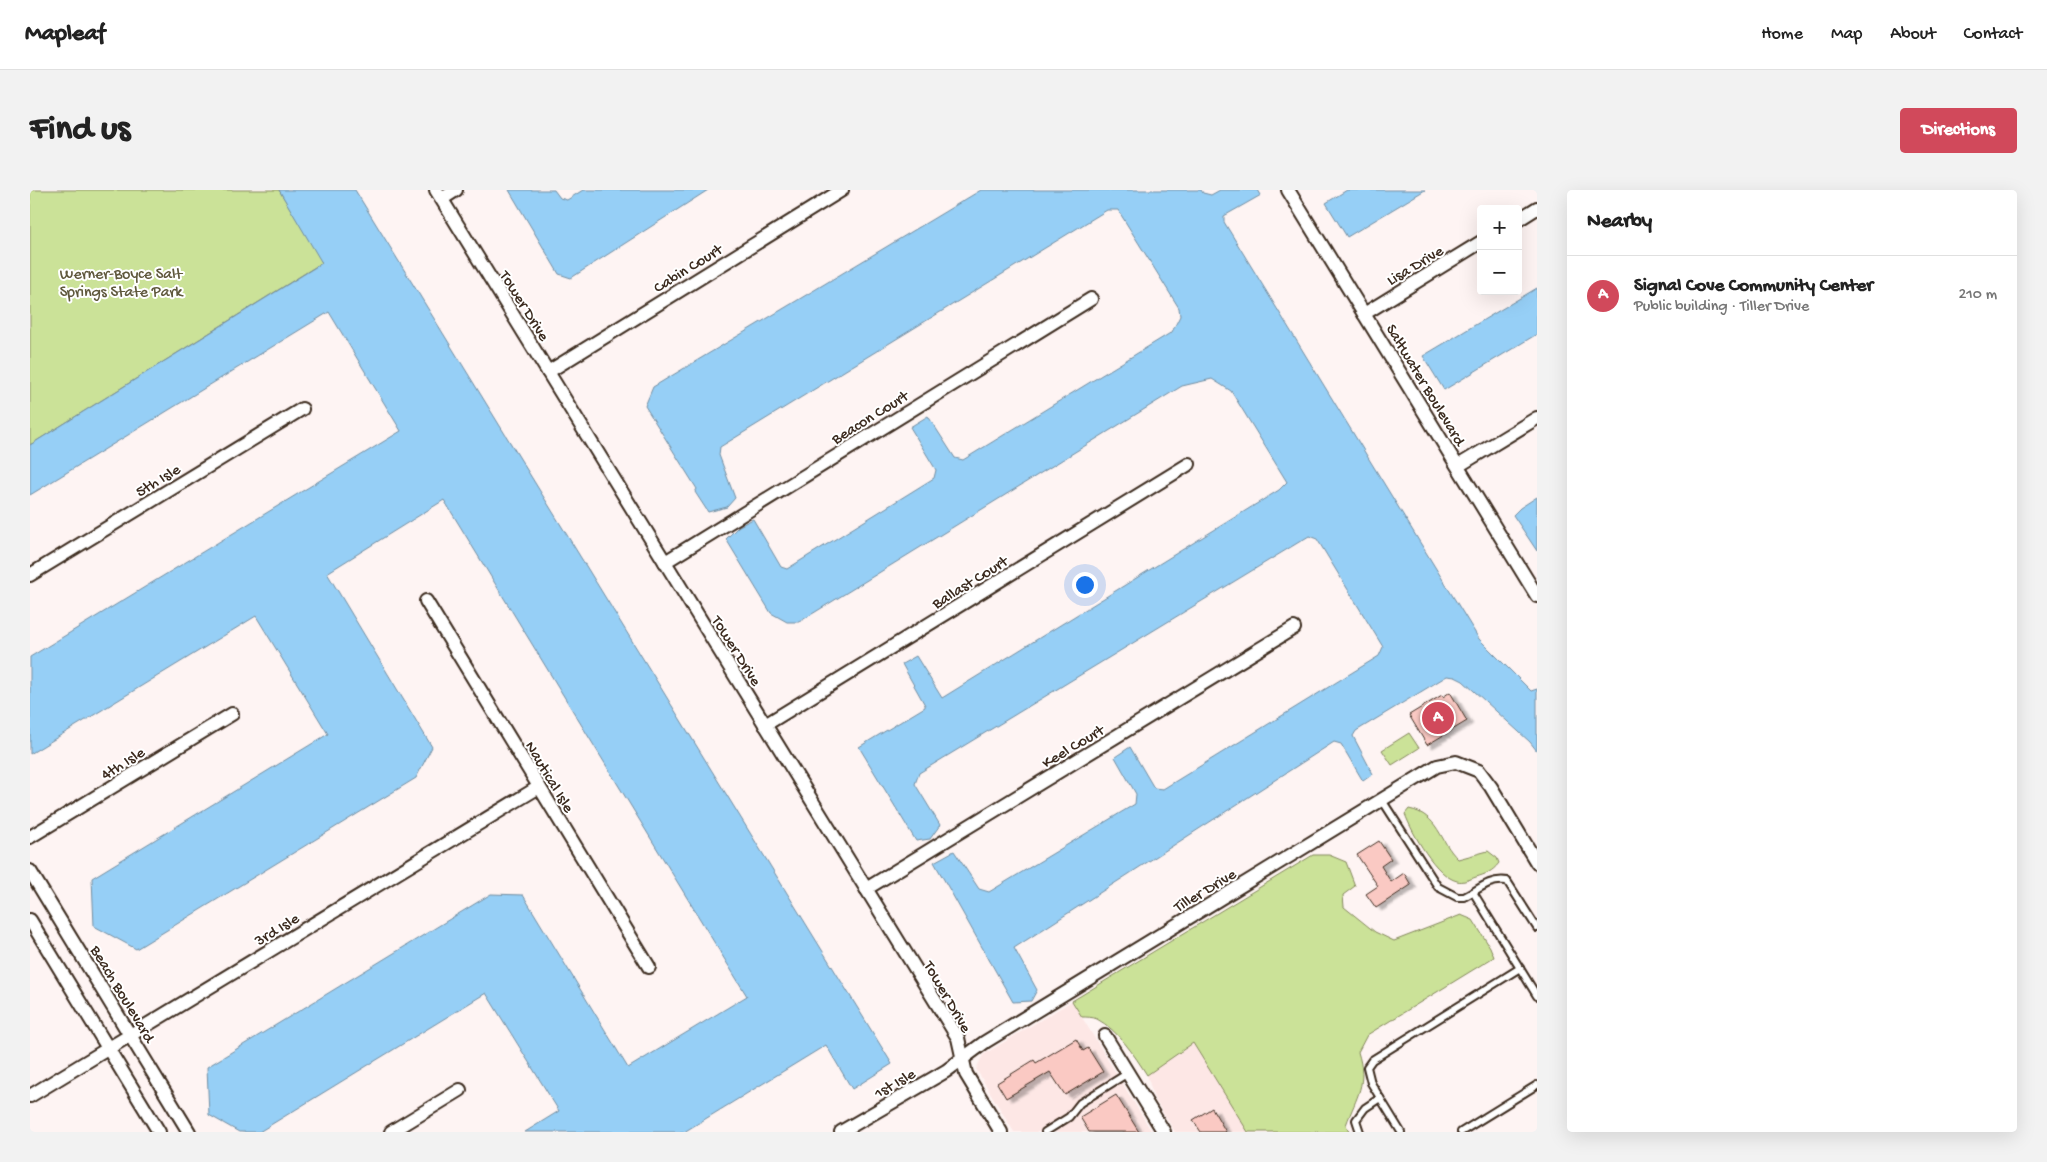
<!DOCTYPE html>
<meta charset="utf-8">
<style>
body{margin:0;font-family:"Gochi Hand",sans-serif;background:#f2f2f2;color:#222}
.controls{position:absolute;right:15px;top:15px;display:grid;overflow:hidden;border-radius:5px;box-shadow:0 5px 20px #0002}
.controls button{width:45px;height:45px;display:grid;place-items:center;padding:0;border:0;border-bottom:1px solid #e0e0e0;background:#fff;color:#222;font:25px sans-serif}
.you{position:absolute;left:1054px;top:394px;width:18px;height:18px;margin:-12px;border:4px solid #fff;border-radius:50%;background:#1a73e8;box-shadow:0 0 0 8px #1a73e833}
.badge{display:grid;place-items:center;width:32px;height:32px;border-radius:50%;background:#d1495b;color:#fff;font-size:16px;font-weight:700}
.pin{position:absolute;translate:-50% -50%;border:2px solid #fff;box-shadow:0 1px 5px #0006}
.list{margin:0;padding:0;list-style:none}
h2{display:flex;justify-content:space-between;align-items:center;height:65px;margin:0;padding:0 20px;font-size:21px}
h2 small{font-size:16px;font-weight:400;color:#767676}
.list li{display:grid;grid-template-columns:32px 1fr auto;gap:15px;align-items:center;box-sizing:border-box;height:80px;padding:0 20px;border-top:1px solid #e0e0e0}
.list b{display:block;font-size:19px;white-space:nowrap}
.list p{margin:0;font-size:16px;white-space:nowrap;color:#767676}
.list em{font-size:16px;font-style:normal;color:#767676}
.map{position:relative;flex:none;width:1507px;height:942px;overflow:hidden;border-radius:5px}
header{display:flex;align-items:center;gap:30px;box-sizing:border-box;height:70px;padding:0 25px;background:#fff;border-bottom:1px solid #e0e0e0}
header strong{font-size:24px}
nav{display:flex;gap:28px;margin-inline-start:auto;font-size:18px}
.intro{display:flex;align-items:center;justify-content:space-between;box-sizing:border-box;height:120px;padding:0 30px}
h1{margin:0;font-size:35px}
.button{padding:12px 22px;border-radius:5px;background:#d1495b;color:#fff;font-size:18px;font-weight:700}
main{display:flex;gap:30px;padding:0 30px}
aside{flex:1;background:#fff;border-radius:5px;box-shadow:0 5px 20px #0002}
.map>svg:first-child{display:block}
.built{fill:#fde7e5}
.green{fill:#cbe298;stroke:#83865b}
.water{fill:#96cff6;stroke:#728da0}
.building{fill:#fac9c3;stroke:#3b2a1e;filter:url(#shadow)}
.lines{fill:none;stroke-linecap:round;stroke-linejoin:round}
.lane-casing{stroke:#3b2a1e;stroke-width:10}
.street-casing{stroke:#3b2a1e;stroke-width:16}
.lane{stroke:#fff;stroke-width:6}
.street{stroke:#fff;stroke-width:12}
.labels{text-anchor:middle;stroke-width:4;stroke-linejoin:round;paint-order:stroke}
.street-label{font-size:16px;fill:#3b2a1e;stroke:#fff}
.park-label{font-size:16px;fill:#5f583c;stroke:#fff}
</style>
<header>
<strong>Mapleaf</strong>
<nav><a>Home</a><a>Map</a><a>About</a><a>Contact</a></nav>
</header>
<div class="intro"><h1>Find us</h1><a class="button">Directions</a></div>
<main>
<div class="map">
<svg width="1507" height="942" viewBox="0 0 1507 942">
<defs>
<filter id="shadow"><feDropShadow dx="5.5" dy="3" stdDeviation="1" flood-color="#0004"/></filter>
</defs>
<rect width="100%" height="100%" fill="#fef4f3"/>
<filter id="ink" filterUnits="userSpaceOnUse"><feTurbulence type="fractalNoise" baseFrequency=".02" numOctaves="2"/><feDisplacementMap in="SourceGraphic" scale="10" xChannelSelector="R" yChannelSelector="G"/><feConvolveMatrix kernelMatrix="1 2 1 2 8 2 1 2 1" color-interpolation-filters="sRGB"/></filter>
<g filter="url(#ink)">
<!-- built -->
<g class="built">
<path d="M1042 811 1122 942H984L946 879 953 865Z"/>
<path d="M1163 853 1218 942H1145L1124 908 1117 885Z"/>
</g>
<!-- green -->
<g class="green">
<path d="M0 0H249L293 72 0 255Z"/>
<path d="M1379 543 1389 558 1362 575 1352 560Z"/>
<path d="M1379 619C1409 625 1409 651 1428 669L1458 661 1467 668 1469 673C1462 682 1456 684 1446 687 1440 689 1433 693 1427 691 1406 686 1382 643 1375 624Z"/>
<path d="M1283 665H1299L1316 672 1325 696 1313 705 1314 717 1345 742 1364 751 1431 725 1443 730 1460 757 1464 767 1337 845 1328 862C1338 894 1327 905 1316 935L1319 942H1218L1163 853 1117 885C1105 866 1088 840 1067 829 1063 827 1056 827 1052 827L1042 811Z"/>
</g>
<!-- water -->
<g class="water">
<path d="M249 0H325L862 874 822 899 796 855 654 942H495L529 921 456 803 229 942H209L179 925 177 877 461 704 493 705 598 878 717 806 414 310 297 383 402 557 386 588 106 759 64 736 62 688 298 544 226 426 0 564V467L371 241 299 122 0 305V255L292 73Z"/>
<path d="M479 0H524L530 8 537 10 553 0H678L541 88 529 84Z"/>
<path d="M951 0H1171L1173 3 1181 5 1190 0H1228L1231 5 1194 26V32L1449 449 1501 501 1507 499V561L1500 552 1433 491 1425 487 1417 486 1326 541 1323 546 1343 584 1333 591 1311 554 1304 552 984 758 1007 800 1001 811 983 812 904 672 924 661 949 699 959 702 1105 614 1106 604 1085 567 1100 557 1124 598 1133 599 1349 466 1353 457 1287 349 1279 346 889 583 885 594 910 635 900 649 886 651 829 557 895 517V515L872 474 886 466 912 508 1249 300 1257 292 1201 201 1182 189 1152 196 769 432H757L741 423 696 349 709 336 723 329 751 377 757 379 904 288 906 280 880 237 898 226 925 268 933 270 1142 142 1150 126 1149 118 1088 20H1077L690 257 689 265 705 308 697 317 678 322 665 302 667 299 615 216 623 197Z"/>
<path d="M1317 0H1395L1317 47 1296 13Z"/>
<path d="M1507 98V144L1414 200 1393 166Z"/>
<path d="M1507 307V361L1483 325 1490 318Z"/>
</g>
<!-- building -->
<g class="building">
<path d="M1420 502 1437 531 1397 555 1379 525 1412 505 1413 507Z"/>
<path d="M1349 651 1361 669 1351 676 1361 692 1374 683 1381 695 1346 718 1336 704 1348 696 1327 665Z"/>
<path d="M1046 849 1053 861 1058 858 1073 882 1035 905 1020 882 976 908 967 893 1004 870 1006 873Z"/>
<path d="M1086 905 1109 942H1059L1050 927Z"/>
<path d="M1182 918 1196 942H1171L1163 930Z"/>
</g>
<g class="lines">
<!-- lane casing -->
<g class="lane-casing">
<g id="lane">
<path d="M1352 610 1408 697 1427 707H1434L1443 702"/>
<path d="M1507 738 1477 691C1463 689 1454 695 1443 702L1507 806"/>
<path d="M1015 942 1039 927 1050 913 1098 883"/>
<path d="M1330 942 1326 930 1335 918 1350 908"/>
<path d="M1371 942 1341 893 1337 877 1342 870 1490 778"/>
<path d="M1431 942 1507 895"/>
</g>
</g>
<!-- street casing -->
<g class="street-casing">
<g id="street">
<path d="M406 0 928 848 936 884 971 942"/>
<path d="M1258 0 1507 406"/>
<path d="M412 9 426 0"/>
<path d="M1488 30 1507 18"/>
<path d="M1334 124 1451 52"/>
<path d="M518 182 812 0"/>
<path d="M1428 276 1507 228"/>
<path d="M635 372 1061 109"/>
<path d="M0 385 272 219"/>
<path d="M396 411 619 777"/>
<path d="M735 535 1159 274"/>
<path d="M0 647 202 524"/>
<path d="M0 681 159 942"/>
<path d="M836 699 1264 438"/>
<path d="M0 730 129 942"/>
<path d="M1075 846 1134 942"/>
<path d="M0 906 509 597"/>
<path d="M361 942 430 900"/>
<path d="M811 942 916 881 955 852 1407 576 1426 572 1449 581 1461 597 1507 673"/>
</g>
</g>
<!-- lane -->
<use href="#lane" class="lane"/>
<!-- street -->
<use href="#street" class="street"/>
</g>
</g>
<g class="labels">
<!-- street labels -->
<g class="street-label">
<text transform="translate(1384 74) rotate(-31)" y="6">Lisa Drive</text>
<text transform="translate(657 77) rotate(-32)" y="6">Cabin Court</text>
<text transform="translate(496 115) rotate(58)" y="6">Tower Drive</text>
<text transform="translate(1397 194) rotate(59)" y="6">Saltwater Boulevard</text>
<text transform="translate(839 226) rotate(-32)" y="6">Beacon Court</text>
<text transform="translate(127 289) rotate(-31)" y="6">5th Isle</text>
<text transform="translate(939 391) rotate(-32)" y="6">Ballast Court</text>
<text transform="translate(708 460) rotate(58)" y="6">Tower Drive</text>
<text transform="translate(1042 555) rotate(-31)" y="6">Keel Court</text>
<text transform="translate(92 572) rotate(-32)" y="6">4th Isle</text>
<text transform="translate(521 586) rotate(59)" y="6">Nautical Isle</text>
<text transform="translate(1174 699) rotate(-31)" y="6">Tiller Drive</text>
<text transform="translate(246 738) rotate(-31)" y="6">3rd Isle</text>
<text transform="translate(94 803) rotate(59)" y="6">Beach Boulevard</text>
<text transform="translate(919 806) rotate(60)" y="6">Tower Drive</text>
<text transform="translate(864 892) rotate(-30)" y="6">1st Isle</text>
</g>
<!-- park labels -->
<g class="park-label">
<text x="91" y="88">Werner-Boyce Salt<tspan x="91" dy="18">Springs State Park</tspan></text>
</g>
</g>
</svg>
<div class="controls">
<button>+</button>
<button>−</button>
</div>
<div class="you"></div>
<div class="pin badge" style="left:1408px;top:528px">A</div>
</div>
<aside>
<h2>Nearby<small></small></h2>
<ul class="list">
<li><span class="badge">A</span><div><b>Signal Cove Community Center</b><p>Public building · Tiller Drive</p></div><em>210 m</em></li>
</ul>
</aside>
</main>
